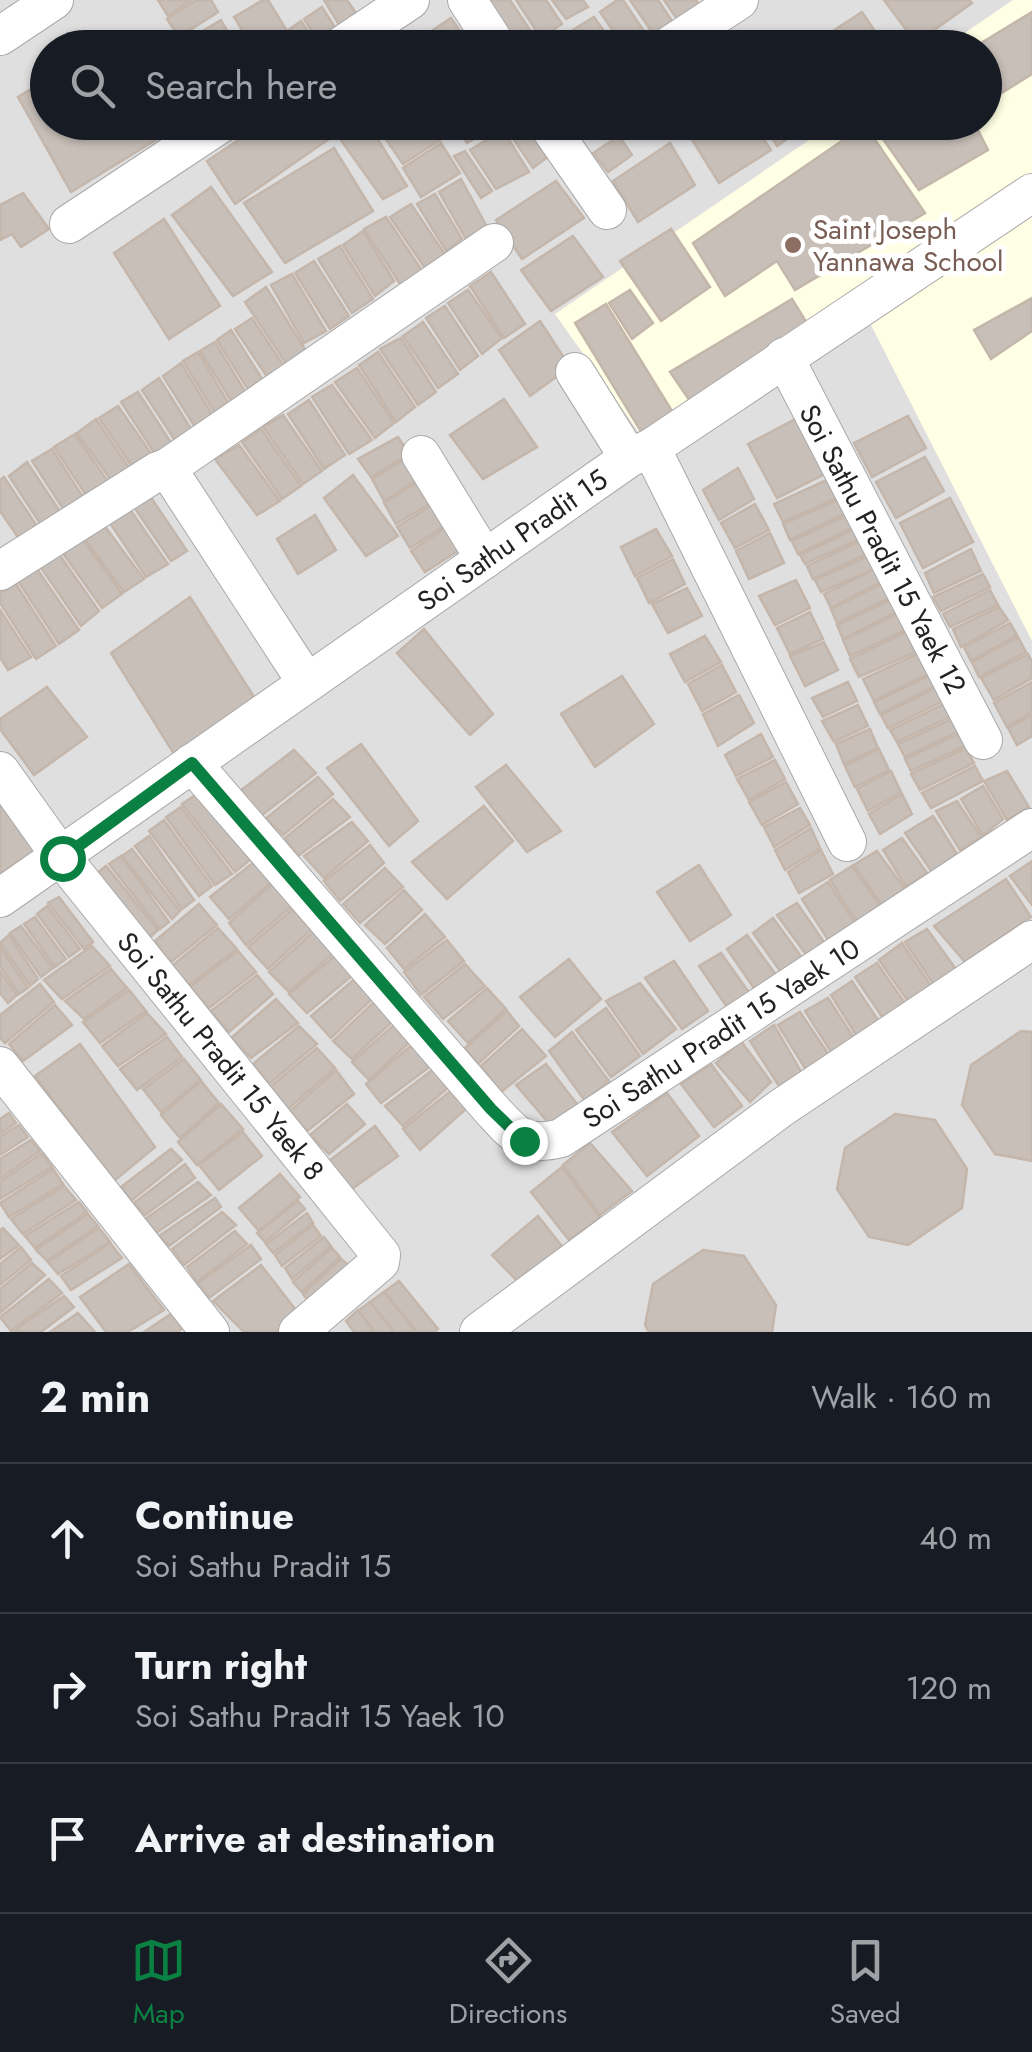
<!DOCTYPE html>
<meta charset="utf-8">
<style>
body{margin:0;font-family:Jost,sans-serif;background:#242831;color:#f1f3f6}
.stop{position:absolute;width:30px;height:30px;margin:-22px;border:8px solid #0b8043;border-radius:50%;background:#fff}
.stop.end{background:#0b8043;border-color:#fff;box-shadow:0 2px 10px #0008}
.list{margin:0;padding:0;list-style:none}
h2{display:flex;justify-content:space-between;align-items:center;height:130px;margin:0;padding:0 40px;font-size:42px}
h2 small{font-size:32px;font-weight:400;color:#9ea1a6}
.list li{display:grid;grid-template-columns:65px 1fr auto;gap:30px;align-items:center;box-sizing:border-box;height:150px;padding:0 40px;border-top:2px solid #363941}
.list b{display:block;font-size:38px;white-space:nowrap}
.list p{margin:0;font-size:32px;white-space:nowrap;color:#9ea1a6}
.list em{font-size:32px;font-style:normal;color:#9ea1a6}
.icon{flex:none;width:55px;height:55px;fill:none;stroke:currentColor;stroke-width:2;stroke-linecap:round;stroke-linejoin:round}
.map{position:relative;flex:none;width:1032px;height:1332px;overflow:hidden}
.search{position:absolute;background:#171b24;box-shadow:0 2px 8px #0004;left:30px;right:30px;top:30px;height:110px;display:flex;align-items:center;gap:25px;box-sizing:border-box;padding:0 35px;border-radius:55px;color:#9ea1a6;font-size:38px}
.sheet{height:580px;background:#171b24}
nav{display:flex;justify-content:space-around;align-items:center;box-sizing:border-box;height:140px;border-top:2px solid #363941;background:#171b24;font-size:28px;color:#9ea1a6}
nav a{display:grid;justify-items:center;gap:5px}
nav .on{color:#0b8043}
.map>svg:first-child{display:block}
.residential{fill:#e0dfdf;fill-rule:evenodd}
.education{fill:#ffffe5}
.building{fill:#c7bfb8;stroke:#c4b6ab;stroke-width:2.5}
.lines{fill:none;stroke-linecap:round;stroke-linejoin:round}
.minor-casing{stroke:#a9a9a9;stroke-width:40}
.minor{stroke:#fff;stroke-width:38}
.route{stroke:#0b8043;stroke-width:12}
.education-dot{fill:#8d6e63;stroke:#fff;stroke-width:4}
.labels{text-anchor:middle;stroke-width:10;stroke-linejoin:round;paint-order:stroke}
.education-label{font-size:28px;fill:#785e54;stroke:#fff;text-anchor:start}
.street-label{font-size:28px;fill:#222;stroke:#fff}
</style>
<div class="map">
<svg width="1032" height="1332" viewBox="0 0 1032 1332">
<rect width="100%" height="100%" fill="#f2efe9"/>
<!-- residential -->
<path class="residential" d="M0 0H1032V1332H0ZM48 48H984V122H48Z"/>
<!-- education -->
<g class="education">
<path d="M1013 0H1032V177L645 441 555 314 834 123 984 122V48L944 47Z"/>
<path d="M1032 216V641L870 323Z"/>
</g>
<!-- building -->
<g class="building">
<path d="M158 0H191L168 16Z"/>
<path d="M196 0H211L218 12 179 37 167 19Z"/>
<path d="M263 0H268L287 31 301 21 318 45 253 48 234 17Z"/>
<path d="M324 0H347L358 16 341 28Z"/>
<path d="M480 0H510L536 39 524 48H511Z"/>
<path d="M516 0H546L562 24 541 38Z"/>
<path d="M552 0H583L588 7 566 19Z"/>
<path d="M617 0H623L652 43 646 48H625L600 12Z"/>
<path d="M630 0H658L676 27 658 41Z"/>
<path d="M664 0H696L702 9 681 25Z"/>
<path d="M884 0H969L972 3 916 43Z"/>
<path d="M322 7 336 29 319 42 304 19Z"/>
<path d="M862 12 886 48H807Z"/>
<path d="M1032 12V74L984 104V48H973Z"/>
<path d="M594 17 616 48H585L573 30Z"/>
<path d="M451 18 472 48H406Z"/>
<path d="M221 20 237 48 178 46Z"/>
<path d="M568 34 577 48 548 47Z"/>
<path d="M48 79V122H146L157 139 71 192 18 97Z"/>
<path d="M266 122H319L329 139 235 204 207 161Z"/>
<path d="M353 122H367L407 186 383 199 336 133Z"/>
<path d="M386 122H428L440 140 403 164 378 128Z"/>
<path d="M454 122H500V123L467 143Z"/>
<path d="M517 122H528L549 156 533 168 506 128Z"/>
<path d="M681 122H753L771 150 719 183Z"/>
<path d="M762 122H812L777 146Z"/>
<path d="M871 122H942L950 135 974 122 988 150 919 190Z"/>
<path d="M865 125 925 213 795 290 777 261 725 296 693 243Z"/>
<path d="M503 130 529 172 496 189 470 150Z"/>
<path d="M619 136 632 155 608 172 593 153Z"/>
<path d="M441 143 460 173 421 197 403 168Z"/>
<path d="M670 143 695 185 638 222 613 181Z"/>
<path d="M334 148 373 211 285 263 244 203Z"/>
<path d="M465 151 492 191 481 198 454 156Z"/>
<path d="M461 179 486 225 466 239 439 192Z"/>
<path d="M556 181 584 218 522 259 496 220Z"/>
<path d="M211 187 272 272 233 296 172 215Z"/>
<path d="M23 193 49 229 21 247 12 234 0 240V205Z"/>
<path d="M435 194 462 239 446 251 417 204Z"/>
<path d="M411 204 448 259 429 274 390 217Z"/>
<path d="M386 217 427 278 406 293 364 229Z"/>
<path d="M164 219 220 306 169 339 114 253Z"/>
<path d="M671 229 710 287 661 321 620 261Z"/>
<path d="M363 231 394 281 375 296 343 245Z"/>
<path d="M573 236 603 277 551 311 521 270Z"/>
<path d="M340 246 373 299 352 313 318 259Z"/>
<path d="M314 261 349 316 330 329 295 273Z"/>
<path d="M491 272 525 324 504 338 470 286Z"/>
<path d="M292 274 326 331 304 343 271 285Z"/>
<path d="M266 287 308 354 289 368 245 302Z"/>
<path d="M468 290 502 338 482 354 448 303Z"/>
<path d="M630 290 653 323 632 339 609 303Z"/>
<path d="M1032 298V331L991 359 974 330Z"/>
<path d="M792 299 810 328 694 407 670 372Z"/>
<path d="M606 304 677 419 651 448 575 323Z"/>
<path d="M445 306 478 356 460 370 426 318Z"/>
<path d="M252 318 286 369 270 381 235 329Z"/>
<path d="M540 321 570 367 530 396 499 350Z"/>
<path d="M423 322 458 374 438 388 403 336Z"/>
<path d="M231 330 266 385 252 396 217 340Z"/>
<path d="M401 338 436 392 418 405 380 349Z"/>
<path d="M215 342 249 398 235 407 200 351Z"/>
<path d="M198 352 232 409 218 418 183 361Z"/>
<path d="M378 352 415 407 396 422 359 365Z"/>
<path d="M181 363 215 419 198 432 163 376Z"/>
<path d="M357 368 394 423 375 438 335 382Z"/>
<path d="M159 378 195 435 178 445 142 390Z"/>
<path d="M332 385 372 440 349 454 312 397Z"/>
<path d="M138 392 174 447 157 457 121 402Z"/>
<path d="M504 399 537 447 483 479 450 435Z"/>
<path d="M309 400 345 455 324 469 288 414Z"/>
<path d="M118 406 155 459 135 471 99 418Z"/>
<path d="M283 415 322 471 303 484 263 427Z"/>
<path d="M803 415 833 470 777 498 748 444Z"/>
<path d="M908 416 926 448 872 477 854 443Z"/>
<path d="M96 419 132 472 114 484 77 433Z"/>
<path d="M261 429 301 486 282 499 242 442Z"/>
<path d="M75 434 111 486 90 501 54 447Z"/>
<path d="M398 437 409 454 371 477 358 459Z"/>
<path d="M239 445 280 501 257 515 215 459Z"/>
<path d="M52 449 88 505 69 518 32 461Z"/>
<path d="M410 456 422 477 384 501 372 479Z"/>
<path d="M925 457 944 491 896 518 876 482Z"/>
<path d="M27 462 65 519 45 531 9 476Z"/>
<path d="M738 468 754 499 719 520 703 490Z"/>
<path d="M353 475 398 536 366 556 324 498Z"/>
<path d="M4 477 41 532 24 546 0 511V480Z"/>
<path d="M424 478 436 500 396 524 384 503Z"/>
<path d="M831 478 839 497 783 522 774 504Z"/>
<path d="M150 496 187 551 171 561 134 507Z"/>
<path d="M950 498 973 542 923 568 900 523Z"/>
<path d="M840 499 846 513 790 540 783 524Z"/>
<path d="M437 502 449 523 410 548 397 527Z"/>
<path d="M755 504 769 530 735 548 721 523Z"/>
<path d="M129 508 168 564 146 577 108 520Z"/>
<path d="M315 515 336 550 298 574 277 539Z"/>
<path d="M847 515 854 527 798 554 792 541Z"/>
<path d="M103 524 144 579 124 592 83 537Z"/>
<path d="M448 526 463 548 425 572 411 551Z"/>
<path d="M656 529 672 556 635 576 621 547Z"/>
<path d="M854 529 860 539 805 564 800 555Z"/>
<path d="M770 533 784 563 749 579 736 551Z"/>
<path d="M82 538 122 594 102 608 62 552Z"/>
<path d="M860 541 867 554 813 579 807 566Z"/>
<path d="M971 549 981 571 934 593 925 573Z"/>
<path d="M59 554 99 611 81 626 40 566Z"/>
<path d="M868 556 875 569 821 592 815 580Z"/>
<path d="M673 559 685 584 649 603 637 578Z"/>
<path d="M37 569 79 630 59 644 18 581Z"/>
<path d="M875 569 881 582 831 608 824 594Z"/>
<path d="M983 574 990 587 941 611 933 597Z"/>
<path d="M796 580 810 608 775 625 759 596Z"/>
<path d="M16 584 56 646 36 659 0 603V593Z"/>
<path d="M882 584 890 598 837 623 831 609Z"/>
<path d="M687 588 702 616 668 633 652 604Z"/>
<path d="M990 590 998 605 950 627 943 614Z"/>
<path d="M190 597 258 703 179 762 111 653Z"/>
<path d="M890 600 896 612 843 639 837 625Z"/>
<path d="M999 607 1008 620 961 647 953 629Z"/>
<path d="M0 610 31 657 8 670 0 657Z"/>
<path d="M810 612 823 639 790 654 777 628Z"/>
<path d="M897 614 906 630 850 656 843 640Z"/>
<path d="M1010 623 1017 635 971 661 964 647Z"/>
<path d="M424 629 493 714 470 735 397 653Z"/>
<path d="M906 632 916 652 859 677 850 659Z"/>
<path d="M705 636 721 662 685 682 670 654Z"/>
<path d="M1018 637 1026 652 979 677 972 662Z"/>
<path d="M824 642 838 670 805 686 790 656Z"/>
<path d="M917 654 928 674 874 701 863 679Z"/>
<path d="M1028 654 1032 662V678L994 700 981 678Z"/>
<path d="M722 665 736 692 702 711 688 684Z"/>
<path d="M622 676 654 724 595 767 561 714Z"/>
<path d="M928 676 935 686 880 714 874 702Z"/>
<path d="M848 682 857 701 823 717 812 698Z"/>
<path d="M1032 682V712L1007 727 994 703Z"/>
<path d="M47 687 87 737 34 775 0 729V719Z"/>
<path d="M938 687 943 701 888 728 881 715Z"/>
<path d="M739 695 754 723 718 746 703 714Z"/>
<path d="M944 704 950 717 897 742 890 730Z"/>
<path d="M858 705 868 726 834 742 822 721Z"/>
<path d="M1032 715V736L1017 745 1008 728Z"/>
<path d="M952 719 958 732 905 757 898 744Z"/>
<path d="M870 729 878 748 844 764 836 744Z"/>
<path d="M761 734 773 757 736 776 725 755Z"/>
<path d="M958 734 965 746 911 771 905 759Z"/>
<path d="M361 744 418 821 389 846 327 768Z"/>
<path d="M966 748 974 763 920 790 911 774Z"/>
<path d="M879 749 889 770 855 787 845 766Z"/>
<path d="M294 750 316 773 261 816 240 791Z"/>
<path d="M775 760 785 779 749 800 737 779Z"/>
<path d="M506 765 561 831 527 852 476 787Z"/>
<path d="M975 766 983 781 931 808 922 793Z"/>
<path d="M891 771 901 792 868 811 857 789Z"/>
<path d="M1007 771 1029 807 1007 820 984 781Z"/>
<path d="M318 777 333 794 283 835 266 818Z"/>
<path d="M786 782 798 804 762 825 749 802Z"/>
<path d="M983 786 1003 819 983 836 961 799Z"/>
<path d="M200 792 251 859 235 872 182 804Z"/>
<path d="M902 794 912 814 880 834 869 814Z"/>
<path d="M0 799 39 847 0 874Z"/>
<path d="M333 799 350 817 298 856 285 838Z"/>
<path d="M957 801 981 837 960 850 936 811Z"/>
<path d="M484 806 513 841 447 899 412 862Z"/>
<path d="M181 807 232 874 215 885 166 817Z"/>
<path d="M800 808 810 825 774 847 764 827Z"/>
<path d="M933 816 957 854 932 872 905 833Z"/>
<path d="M164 820 212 886 199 896 149 831Z"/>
<path d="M352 822 368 841 324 878 304 856Z"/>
<path d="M811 828 820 848 785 870 775 850Z"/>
<path d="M149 836 194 900 182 909 135 846Z"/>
<path d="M902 838 927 873 906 887 883 850Z"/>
<path d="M370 845 384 863 340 901 324 881Z"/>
<path d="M132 849 180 911 172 919 122 856Z"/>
<path d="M821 850 833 874 799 893 788 872Z"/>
<path d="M877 851 908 893 885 910 854 865Z"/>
<path d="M121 856 169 922 160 929 109 864Z"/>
<path d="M1032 861V905L1010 876Z"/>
<path d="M254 862 273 881 229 919 210 897Z"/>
<path d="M699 865 731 915 690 941 657 892Z"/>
<path d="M106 866 158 930 144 943 93 876Z"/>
<path d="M852 866 884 911 860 927 830 880Z"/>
<path d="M385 868 403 887 360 923 343 904Z"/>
<path d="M1006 879 1031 917 965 962 934 926Z"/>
<path d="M828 882 858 928 832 946 802 899Z"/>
<path d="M273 883 292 906 246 945 229 923Z"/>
<path d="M404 890 422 910 385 944 365 925Z"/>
<path d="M59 897 93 942 84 949 48 903Z"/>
<path d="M797 903 826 945 808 957 777 915Z"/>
<path d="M199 904 217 925 170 963 155 941Z"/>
<path d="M47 906 80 949 69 957 37 914Z"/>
<path d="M293 909 311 930 268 969 248 947Z"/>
<path d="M425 914 445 937 404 969 387 948Z"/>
<path d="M35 917 66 959 55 967 24 924Z"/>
<path d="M773 918 803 959 783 975 753 933Z"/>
<path d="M21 926 53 968 41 977 10 933Z"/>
<path d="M218 928 237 949 189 985 172 966Z"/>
<path d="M927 929 958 972 936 988 905 942Z"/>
<path d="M313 932 333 954 289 992 269 972Z"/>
<path d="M9 935 38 979 30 986 0 943Z"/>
<path d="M747 935 779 979 758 994 727 949Z"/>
<path d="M447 940 464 961 421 995 404 972Z"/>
<path d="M902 943 933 989 910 1004 879 960Z"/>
<path d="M92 946 110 966 62 999 44 980Z"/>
<path d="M0 947 28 988 19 994 0 966Z"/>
<path d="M238 951 256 972 209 1008 190 987Z"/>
<path d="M721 953 750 994 729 1010 699 966Z"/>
<path d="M335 956 353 975 307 1013 289 994Z"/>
<path d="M569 959 601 999 555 1037 520 997Z"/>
<path d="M674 961 708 1011 682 1029 645 978Z"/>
<path d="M877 963 907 1006 885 1021 855 977Z"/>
<path d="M465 964 485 986 443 1019 424 997Z"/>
<path d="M111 969 127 988 84 1019 65 1001Z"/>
<path d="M0 971 17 995 8 1003 0 993Z"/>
<path d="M257 975 273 994 229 1032 211 1011Z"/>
<path d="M356 978 375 996 331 1038 311 1016Z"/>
<path d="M852 981 882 1026 859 1040 831 995Z"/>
<path d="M640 983 676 1029 643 1054 606 1001Z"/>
<path d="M40 984 54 1002 5 1043 0 1038V1015Z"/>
<path d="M487 988 506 1009 468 1043 448 1021Z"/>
<path d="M129 990 146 1011 100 1043 83 1022Z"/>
<path d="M828 998 856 1041 833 1055 805 1011Z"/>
<path d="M276 999 298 1023 251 1058 231 1038Z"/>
<path d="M377 999 395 1019 352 1059 333 1041Z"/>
<path d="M55 1005 72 1025 23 1061 9 1044Z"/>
<path d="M606 1008 640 1056 611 1077 576 1030Z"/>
<path d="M507 1011 519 1026 478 1064 465 1048Z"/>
<path d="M800 1012 831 1058 808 1073 778 1025Z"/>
<path d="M147 1013 166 1034 118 1066 102 1046Z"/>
<path d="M396 1023 412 1040 369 1080 352 1062Z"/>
<path d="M774 1025 803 1075 781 1089 750 1041Z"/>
<path d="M299 1026 317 1044 269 1084 253 1064Z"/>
<path d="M522 1029 546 1056 501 1092 481 1066Z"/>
<path d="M1021 1031 1032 1032V1161L995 1154 962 1105 971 1065Z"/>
<path d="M572 1032 609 1081 585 1101 549 1051Z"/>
<path d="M167 1037 182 1057 137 1090 120 1069Z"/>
<path d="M741 1041 771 1082 750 1102 716 1063Z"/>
<path d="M414 1043 432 1065 381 1103 366 1084Z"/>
<path d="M80 1044 155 1147 114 1181 35 1076Z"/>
<path d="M317 1048 335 1068 288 1109 270 1087Z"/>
<path d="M184 1059 201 1080 161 1112 143 1089Z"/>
<path d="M546 1064 580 1108 553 1128 516 1085Z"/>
<path d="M711 1064 742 1106 714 1127 681 1084Z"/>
<path d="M435 1068 450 1086 403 1126 385 1106Z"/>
<path d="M336 1070 354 1094 307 1131 290 1111Z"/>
<path d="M201 1081 219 1103 180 1138 161 1115Z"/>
<path d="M453 1089 468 1107 420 1150 403 1129Z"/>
<path d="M667 1093 699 1136 647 1176 612 1132Z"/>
<path d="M221 1104 243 1129 197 1165 178 1142Z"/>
<path d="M347 1104 365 1124 329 1154 310 1135Z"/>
<path d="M9 1113 16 1123 0 1134V1119Z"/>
<path d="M895 1114 935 1120 967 1169 962 1208 908 1245 869 1237 837 1189 845 1148Z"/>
<path d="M19 1125 28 1137 0 1155V1137Z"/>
<path d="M375 1126 398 1156 352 1189 329 1161Z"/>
<path d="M243 1132 262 1156 219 1190 199 1165Z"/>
<path d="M31 1140 40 1151 0 1179V1159Z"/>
<path d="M590 1143 632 1191 600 1215 563 1165Z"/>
<path d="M171 1149 182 1160 131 1201 121 1187Z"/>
<path d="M42 1153 52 1167 0 1199V1182Z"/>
<path d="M185 1164 195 1178 145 1215 134 1203Z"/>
<path d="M562 1167 600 1218 569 1240 531 1192Z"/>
<path d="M53 1169 63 1184 9 1217 0 1203Z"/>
<path d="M280 1174 300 1197 259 1231 239 1208Z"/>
<path d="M198 1182 211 1195 156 1233 145 1219Z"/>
<path d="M64 1186 76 1200 23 1234 11 1219Z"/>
<path d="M215 1198 221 1207 169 1246 159 1236Z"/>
<path d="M298 1201 305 1209 265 1242 257 1233Z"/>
<path d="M79 1202 87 1212 35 1248 25 1236Z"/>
<path d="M222 1212 236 1225 184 1265 172 1249Z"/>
<path d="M307 1213 313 1223 273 1253 266 1244Z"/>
<path d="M88 1214 98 1226 47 1261 36 1250Z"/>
<path d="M538 1216 562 1246 520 1284 492 1255Z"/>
<path d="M313 1225 321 1236 282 1266 275 1255Z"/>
<path d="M3 1228 19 1245 0 1259V1230Z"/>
<path d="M99 1228 110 1242 58 1274 48 1262Z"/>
<path d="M235 1231 247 1244 197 1282 187 1267Z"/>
<path d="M324 1237 331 1246 292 1279 285 1268Z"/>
<path d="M110 1243 122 1258 71 1290 61 1276Z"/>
<path d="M251 1245 261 1259 209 1298 198 1283Z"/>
<path d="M21 1247 31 1260 0 1285V1264Z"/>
<path d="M332 1248 340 1257 302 1292 293 1282Z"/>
<path d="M703 1250 744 1256 776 1305 772 1332H649L645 1325 653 1284Z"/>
<path d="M341 1259 352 1268 311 1305 303 1294Z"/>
<path d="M32 1263 45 1275 0 1313V1289Z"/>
<path d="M129 1264 164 1310 128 1332H106L80 1297Z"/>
<path d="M261 1265 299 1314 275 1332H244L213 1301Z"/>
<path d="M49 1279 62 1293 11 1331 0 1317Z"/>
<path d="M399 1281 438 1329 435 1332H417L384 1292Z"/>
<path d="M384 1292 416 1332H394L370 1302Z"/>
<path d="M64 1296 74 1307 41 1332 13 1331Z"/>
<path d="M370 1302 394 1332H375L358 1311Z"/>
<path d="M358 1310 374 1332H354L346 1321Z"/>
<path d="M78 1313 95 1332H50Z"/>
<path d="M171 1314 183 1328 177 1332H144Z"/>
</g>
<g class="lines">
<!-- minor casing -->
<g class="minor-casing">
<g id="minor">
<path d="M467 0 498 48"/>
<path d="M0 36 54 0"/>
<path d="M338 48 410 0"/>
<path d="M666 48 739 0"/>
<path d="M546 122 607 210"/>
<path d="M69 224 223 122"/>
<path d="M784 357 983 740"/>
<path d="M575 372 629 458"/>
<path d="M651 448 847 842"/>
<path d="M421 455 485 559"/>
<path d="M167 468 307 683"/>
<path d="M0 571 158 471 167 468 494 243"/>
<path d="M192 763 491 1109C515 1135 523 1148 561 1138L1032 828"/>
<path d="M0 771 62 858 381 1255 380 1262 298 1332"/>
<path d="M0 898 629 458 651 448 1032 193"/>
<path d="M0 1066 210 1332"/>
<path d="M479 1332 781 1108 1032 940"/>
</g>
</g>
<!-- minor -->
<use href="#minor" class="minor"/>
</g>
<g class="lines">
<!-- route -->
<path class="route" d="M62 858 192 763 491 1109 524 1141"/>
</g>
<!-- markers -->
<circle class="education-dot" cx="793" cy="245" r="10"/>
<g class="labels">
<!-- education labels -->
<g class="education-label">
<text x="813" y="239">Saint Joseph<tspan x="813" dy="32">Yannawa School</tspan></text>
</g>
<!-- street labels -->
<g class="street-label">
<text transform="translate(512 540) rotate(-35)" y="10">Soi Sathu Pradit 15</text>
<text transform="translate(883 549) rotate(62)" y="10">Soi Sathu Pradit 15 Yaek 12</text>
<text transform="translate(721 1033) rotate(-33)" y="10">Soi Sathu Pradit 15 Yaek 10</text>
<text transform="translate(221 1056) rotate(51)" y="10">Soi Sathu Pradit 15 Yaek 8</text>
</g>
</g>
</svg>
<div class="stop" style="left:62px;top:858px"></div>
<div class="stop end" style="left:524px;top:1141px"></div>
<div class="search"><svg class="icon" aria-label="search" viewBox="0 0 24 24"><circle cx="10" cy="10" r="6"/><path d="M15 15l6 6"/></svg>Search here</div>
</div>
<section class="sheet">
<h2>2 min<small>Walk · 160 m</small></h2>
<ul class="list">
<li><svg class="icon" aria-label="ahead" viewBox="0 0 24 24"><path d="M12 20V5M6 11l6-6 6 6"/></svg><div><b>Continue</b><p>Soi Sathu Pradit 15</p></div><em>40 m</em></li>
<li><svg class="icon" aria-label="right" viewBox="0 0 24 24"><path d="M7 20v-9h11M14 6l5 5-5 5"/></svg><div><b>Turn right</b><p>Soi Sathu Pradit 15 Yaek 10</p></div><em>120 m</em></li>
<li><svg class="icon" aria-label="arrive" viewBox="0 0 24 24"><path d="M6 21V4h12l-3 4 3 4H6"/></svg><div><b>Arrive at destination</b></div></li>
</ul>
</section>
<nav>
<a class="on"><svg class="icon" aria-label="map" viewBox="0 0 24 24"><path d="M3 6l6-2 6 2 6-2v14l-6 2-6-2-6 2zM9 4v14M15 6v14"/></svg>Map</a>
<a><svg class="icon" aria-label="directions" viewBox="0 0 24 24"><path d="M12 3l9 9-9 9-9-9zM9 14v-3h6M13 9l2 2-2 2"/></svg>Directions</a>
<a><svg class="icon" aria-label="saved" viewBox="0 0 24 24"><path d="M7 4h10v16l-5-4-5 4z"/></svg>Saved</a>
</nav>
